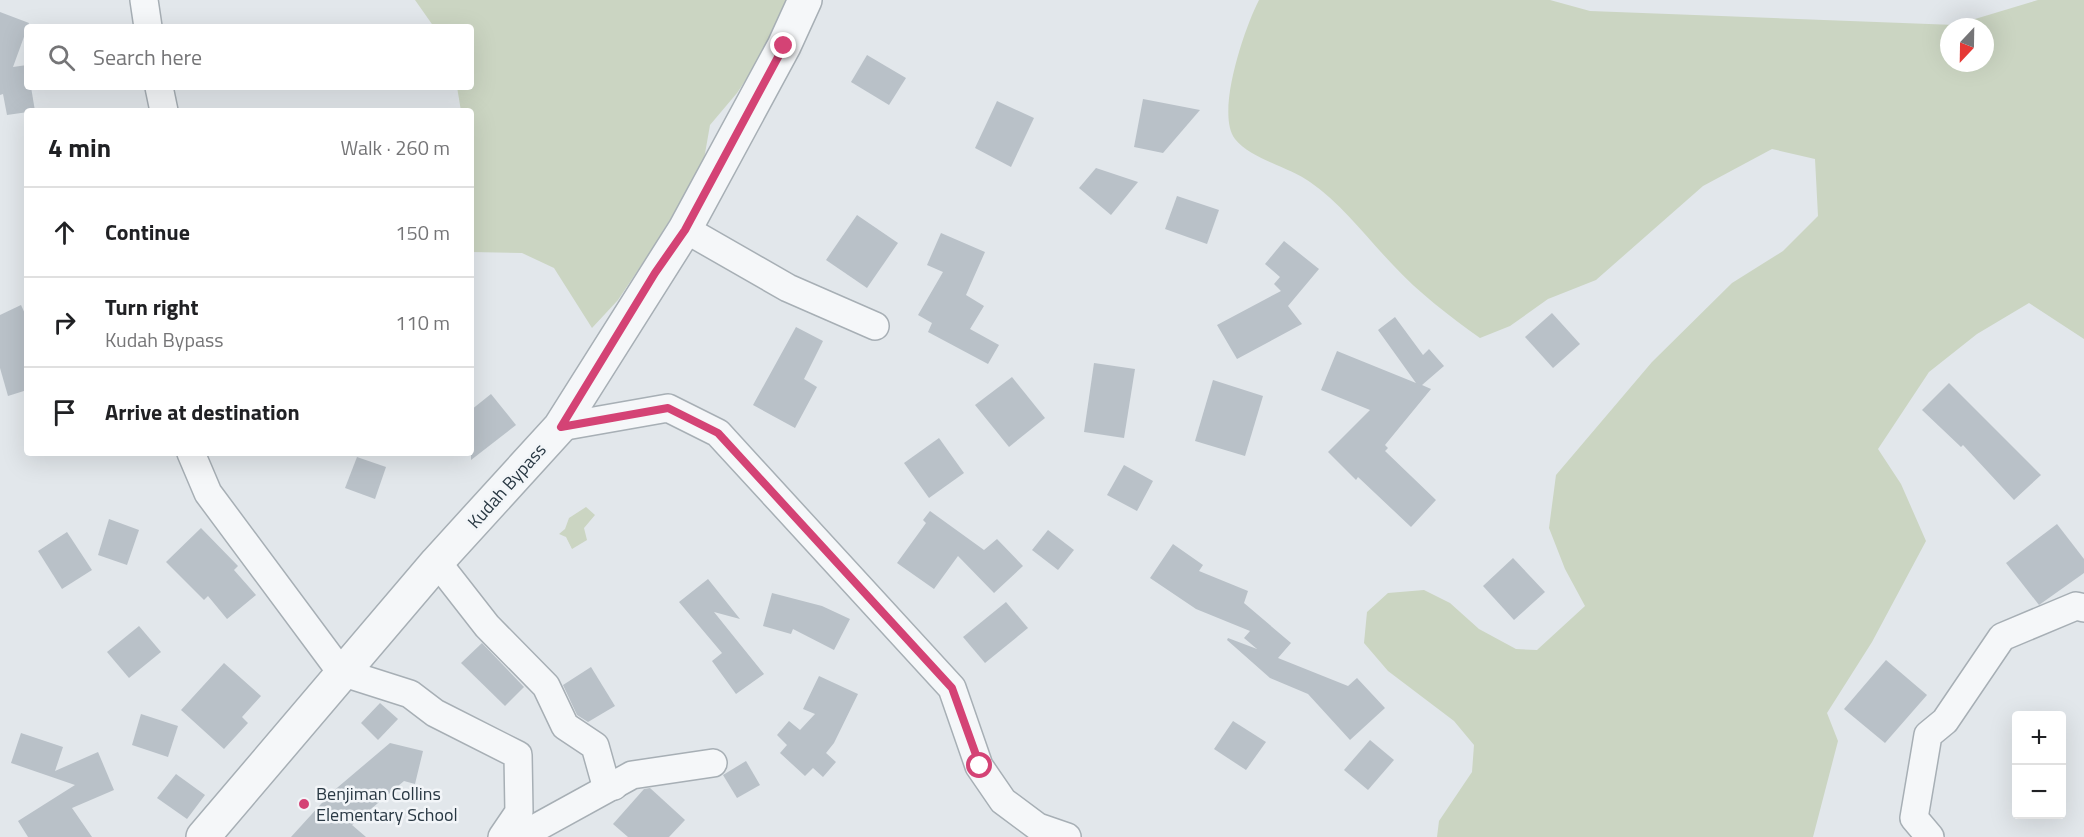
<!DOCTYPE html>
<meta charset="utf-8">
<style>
body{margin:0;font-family:"Titillium Web",sans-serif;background:#f6f6f6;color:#202124}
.controls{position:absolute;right:18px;bottom:18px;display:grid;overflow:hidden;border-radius:6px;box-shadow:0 6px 24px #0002}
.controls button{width:54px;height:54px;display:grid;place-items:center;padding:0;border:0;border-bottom:2px solid #e0e0e0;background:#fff;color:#202124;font:30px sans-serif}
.compass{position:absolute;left:1940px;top:18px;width:54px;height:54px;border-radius:50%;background:#fff;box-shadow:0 6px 24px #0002;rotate:202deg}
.stop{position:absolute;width:18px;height:18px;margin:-14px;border:4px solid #d44375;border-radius:50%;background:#fff}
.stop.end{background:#d44375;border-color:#fff;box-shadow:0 2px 6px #0008}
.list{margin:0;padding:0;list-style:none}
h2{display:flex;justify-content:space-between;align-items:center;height:78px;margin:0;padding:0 24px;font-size:26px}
h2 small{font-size:20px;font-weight:400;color:#757577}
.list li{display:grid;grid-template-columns:39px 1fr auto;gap:18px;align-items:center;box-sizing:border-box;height:90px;padding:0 24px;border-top:2px solid #e0e0e0}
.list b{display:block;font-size:22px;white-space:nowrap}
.list p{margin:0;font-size:20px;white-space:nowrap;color:#757577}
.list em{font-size:20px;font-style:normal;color:#757577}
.icon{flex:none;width:33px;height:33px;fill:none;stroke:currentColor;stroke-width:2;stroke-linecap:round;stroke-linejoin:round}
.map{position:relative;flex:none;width:2084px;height:837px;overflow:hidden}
.search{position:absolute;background:#fff;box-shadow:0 6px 24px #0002;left:24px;top:24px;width:450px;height:66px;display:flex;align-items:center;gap:15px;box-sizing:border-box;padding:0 21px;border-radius:6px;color:#757577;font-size:22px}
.panel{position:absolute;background:#fff;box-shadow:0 6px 24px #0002;left:24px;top:108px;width:450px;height:348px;border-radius:6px}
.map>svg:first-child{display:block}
.green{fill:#cbd5c2;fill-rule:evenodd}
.building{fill:#b9c1c8}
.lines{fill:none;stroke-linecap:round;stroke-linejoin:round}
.minor-casing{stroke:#a7afb5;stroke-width:30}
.tertiary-casing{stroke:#a7afb5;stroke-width:36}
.minor{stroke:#f5f7f9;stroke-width:27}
.tertiary{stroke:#f5f7f9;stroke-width:33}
.route{stroke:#d44375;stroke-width:8}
.poi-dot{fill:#d44375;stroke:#f2f5f8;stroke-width:2}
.labels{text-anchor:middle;stroke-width:5;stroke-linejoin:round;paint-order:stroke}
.street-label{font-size:18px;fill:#293843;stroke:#f2f5f8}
.poi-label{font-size:18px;fill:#293843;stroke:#f2f5f8;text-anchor:start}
</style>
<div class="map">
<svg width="2084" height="837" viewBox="0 0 2084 837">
<rect width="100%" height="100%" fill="#e2e7eb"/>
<!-- green -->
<g class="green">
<path d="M415 0H799L737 93 710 125 703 165 654 246 618 300 592 328 554 268 522 253 471 252V111H461L457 87H471V27H434Z"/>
<path d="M1259 0H1550L1590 11 1955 25 2038 0H2084V339L2029 303 1977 334 1929 372 1878 449 1901 484 1926 541 1872 642 1827 713 1838 741 1813 837H1437L1439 821 1472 772 1474 745 1454 721 1388 671 1364 643 1367 612 1388 593 1424 590 1450 603 1479 629 1516 649 1537 650 1585 606 1565 569 1549 528 1556 475 1652 362 1732 283 1783 251 1818 216 1815 159 1772 149 1703 186 1596 280 1548 299 1510 326 1480 338C1449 316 1419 293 1393 265 1366 237 1342 204 1310 182 1289 167 1251 159 1235 139 1215 113 1245 27 1259 0ZM1949 27H1985V63H1949Z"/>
<path d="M586 507 595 515 584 528 587 540 572 549 566 537 559 534 565 529 569 518Z"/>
</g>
<!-- building -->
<g class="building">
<path d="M0 12 29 23 13 67 27 65V87H31L35 111 7 115 3 94 0 95Z"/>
<path d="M867 55 906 78 889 105 851 82Z"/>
<path d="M1143 99 1200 110 1163 153 1134 147Z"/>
<path d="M997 101 1034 118 1011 167 975 148Z"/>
<path d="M1096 168 1138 182 1111 215 1079 188Z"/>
<path d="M1177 196 1219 210 1207 244 1165 229Z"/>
<path d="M857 215 898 243 867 288 826 260Z"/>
<path d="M941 233 985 252 966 295 984 306 970 329 999 345 988 364 928 332 932 323 918 315 943 272 927 265Z"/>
<path d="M1284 241 1319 269 1288 306 1302 324 1237 359 1217 325 1281 291 1274 284 1280 277 1265 264Z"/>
<path d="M21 305 27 318V390L8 396 0 368V315Z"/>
<path d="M1552 313 1580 344 1553 368 1525 337Z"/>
<path d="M1395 317 1423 355 1429 349 1444 366 1422 385 1431 389 1385 445 1388 448 1385 451 1436 500 1411 527 1358 477 1356 480 1328 452 1370 410 1321 390 1337 351 1416 383 1378 330Z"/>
<path d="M796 327 823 341 804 379 817 387 795 428 753 405Z"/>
<path d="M1094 363 1135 369 1124 438 1084 432Z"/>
<path d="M1012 377 1045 418 1009 447 975 405Z"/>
<path d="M1213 380 1263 396 1245 456 1195 441Z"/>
<path d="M1949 383 2041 475 2014 500 1963 445 1961 447 1922 410Z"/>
<path d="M491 394 516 425 471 460V410Z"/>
<path d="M939 438 964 473 929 498 904 463Z"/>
<path d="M357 457 386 467 375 499 345 488Z"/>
<path d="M1124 465 1153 481 1137 511 1107 495Z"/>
<path d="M930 511 984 550 997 539 1023 566 994 593 958 556 934 589 897 563 926 523 923 520Z"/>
<path d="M109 519 139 530 127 565 98 555Z"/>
<path d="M2057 524 2084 559V573L2039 605 2006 563Z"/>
<path d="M201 528 238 566 234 570 256 595 227 619 208 596 204 600 166 562Z"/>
<path d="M1048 530 1074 550 1058 570 1032 550Z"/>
<path d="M67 532 92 570 62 589 38 551Z"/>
<path d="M1173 544 1203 565 1199 571 1248 591 1244 603 1291 643 1278 658 1348 686 1357 678 1385 708 1350 740 1308 694 1270 678 1227 640 1228 638 1257 649 1244 638 1250 631 1196 609 1150 578Z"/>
<path d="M1513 558 1545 592 1514 620 1483 586Z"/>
<path d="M708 579 740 619 714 612 764 674 736 694 712 661 722 653 679 602Z"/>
<path d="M772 593 822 606 850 619 834 650 793 629 791 634 763 626Z"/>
<path d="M1006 602 1028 628 985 663 963 637Z"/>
<path d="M139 626 161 652 129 678 107 652Z"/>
<path d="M482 643 524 687 505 706 461 663Z"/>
<path d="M1886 660 1927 695 1885 743 1844 709Z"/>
<path d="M224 663 261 696 242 717 248 723 224 749 181 710Z"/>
<path d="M591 667 615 706 588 722 577 715 563 685Z"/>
<path d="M819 676 858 694 834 743 826 753 836 762 823 777 813 768 805 776 780 753 787 745 777 735 789 721 800 730 815 714 803 709Z"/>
<path d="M380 703 398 719 378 740 361 723Z"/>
<path d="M141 714 178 726 168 757 132 745Z"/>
<path d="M1233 721 1266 742 1246 770 1214 749Z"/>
<path d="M21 733 63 747 55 771 98 752 114 790 72 808 92 837H28L18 821 75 785 11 763Z"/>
<path d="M1370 740 1394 760 1368 790 1344 770Z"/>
<path d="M390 743 423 751 415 784 404 781 352 825 366 837H291L331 793Z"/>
<path d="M746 761 760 785 737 798 723 775Z"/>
<path d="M176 774 205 795 187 819 157 798Z"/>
<path d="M650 788 685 820 669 837H628L613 824 644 789Z"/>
</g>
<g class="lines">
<!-- minor casing -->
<g class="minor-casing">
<g id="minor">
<path d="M144 0 148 27"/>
<path d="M159 87 164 111"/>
<path d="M685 229 788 288 875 326"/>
<path d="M560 427 668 408 718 433 952 688 979 766 1003 801 1038 827 1067 837"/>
<path d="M191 453 208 493 341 672 410 694 435 713 518 755 519 812 502 837"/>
<path d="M437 562 487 626 546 686 565 726 595 746 604 778 614 786"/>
<path d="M505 837 532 830 632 775 713 763"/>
<path d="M1930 837 1914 818 1928 735 1945 721 2002 637 2076 606 2084 608"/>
</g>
</g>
<!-- tertiary casing -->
<g class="tertiary-casing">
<path id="tertiary" d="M203 837 437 562 560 427 685 229 784 46 805 0"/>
</g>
<!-- minor -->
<use href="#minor" class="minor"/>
<!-- tertiary -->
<use href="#tertiary" class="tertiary"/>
</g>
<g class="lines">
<!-- route -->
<path class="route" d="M784 46 685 230 655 273 561 427 668 408 718 433 952 688 980 766"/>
</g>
<!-- markers -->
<circle class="poi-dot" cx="304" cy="804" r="6"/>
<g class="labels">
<!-- street labels -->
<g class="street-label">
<text transform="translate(507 486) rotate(-48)" y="6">Kudah Bypass</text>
</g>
<!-- poi labels -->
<g class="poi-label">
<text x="316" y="800">Benjiman Collins<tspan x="316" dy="21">Elementary School</tspan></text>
</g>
</g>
</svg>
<div class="controls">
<button>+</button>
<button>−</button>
</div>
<svg class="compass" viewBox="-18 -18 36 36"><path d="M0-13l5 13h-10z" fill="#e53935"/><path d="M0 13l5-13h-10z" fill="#757577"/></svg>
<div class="stop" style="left:980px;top:766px"></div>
<div class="stop end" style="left:784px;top:46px"></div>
<div class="search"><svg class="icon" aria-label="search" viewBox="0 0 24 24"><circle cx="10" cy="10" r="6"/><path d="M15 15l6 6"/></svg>Search here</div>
<section class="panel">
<h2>4 min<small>Walk · 260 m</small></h2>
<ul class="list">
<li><svg class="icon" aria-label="ahead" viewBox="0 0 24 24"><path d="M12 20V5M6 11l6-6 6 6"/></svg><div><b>Continue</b></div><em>150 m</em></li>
<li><svg class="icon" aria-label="right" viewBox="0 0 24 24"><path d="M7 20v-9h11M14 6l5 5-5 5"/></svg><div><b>Turn right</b><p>Kudah Bypass</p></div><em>110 m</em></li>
<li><svg class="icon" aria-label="arrive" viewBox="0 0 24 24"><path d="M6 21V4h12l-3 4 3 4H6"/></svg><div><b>Arrive at destination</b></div></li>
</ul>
</section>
</div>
